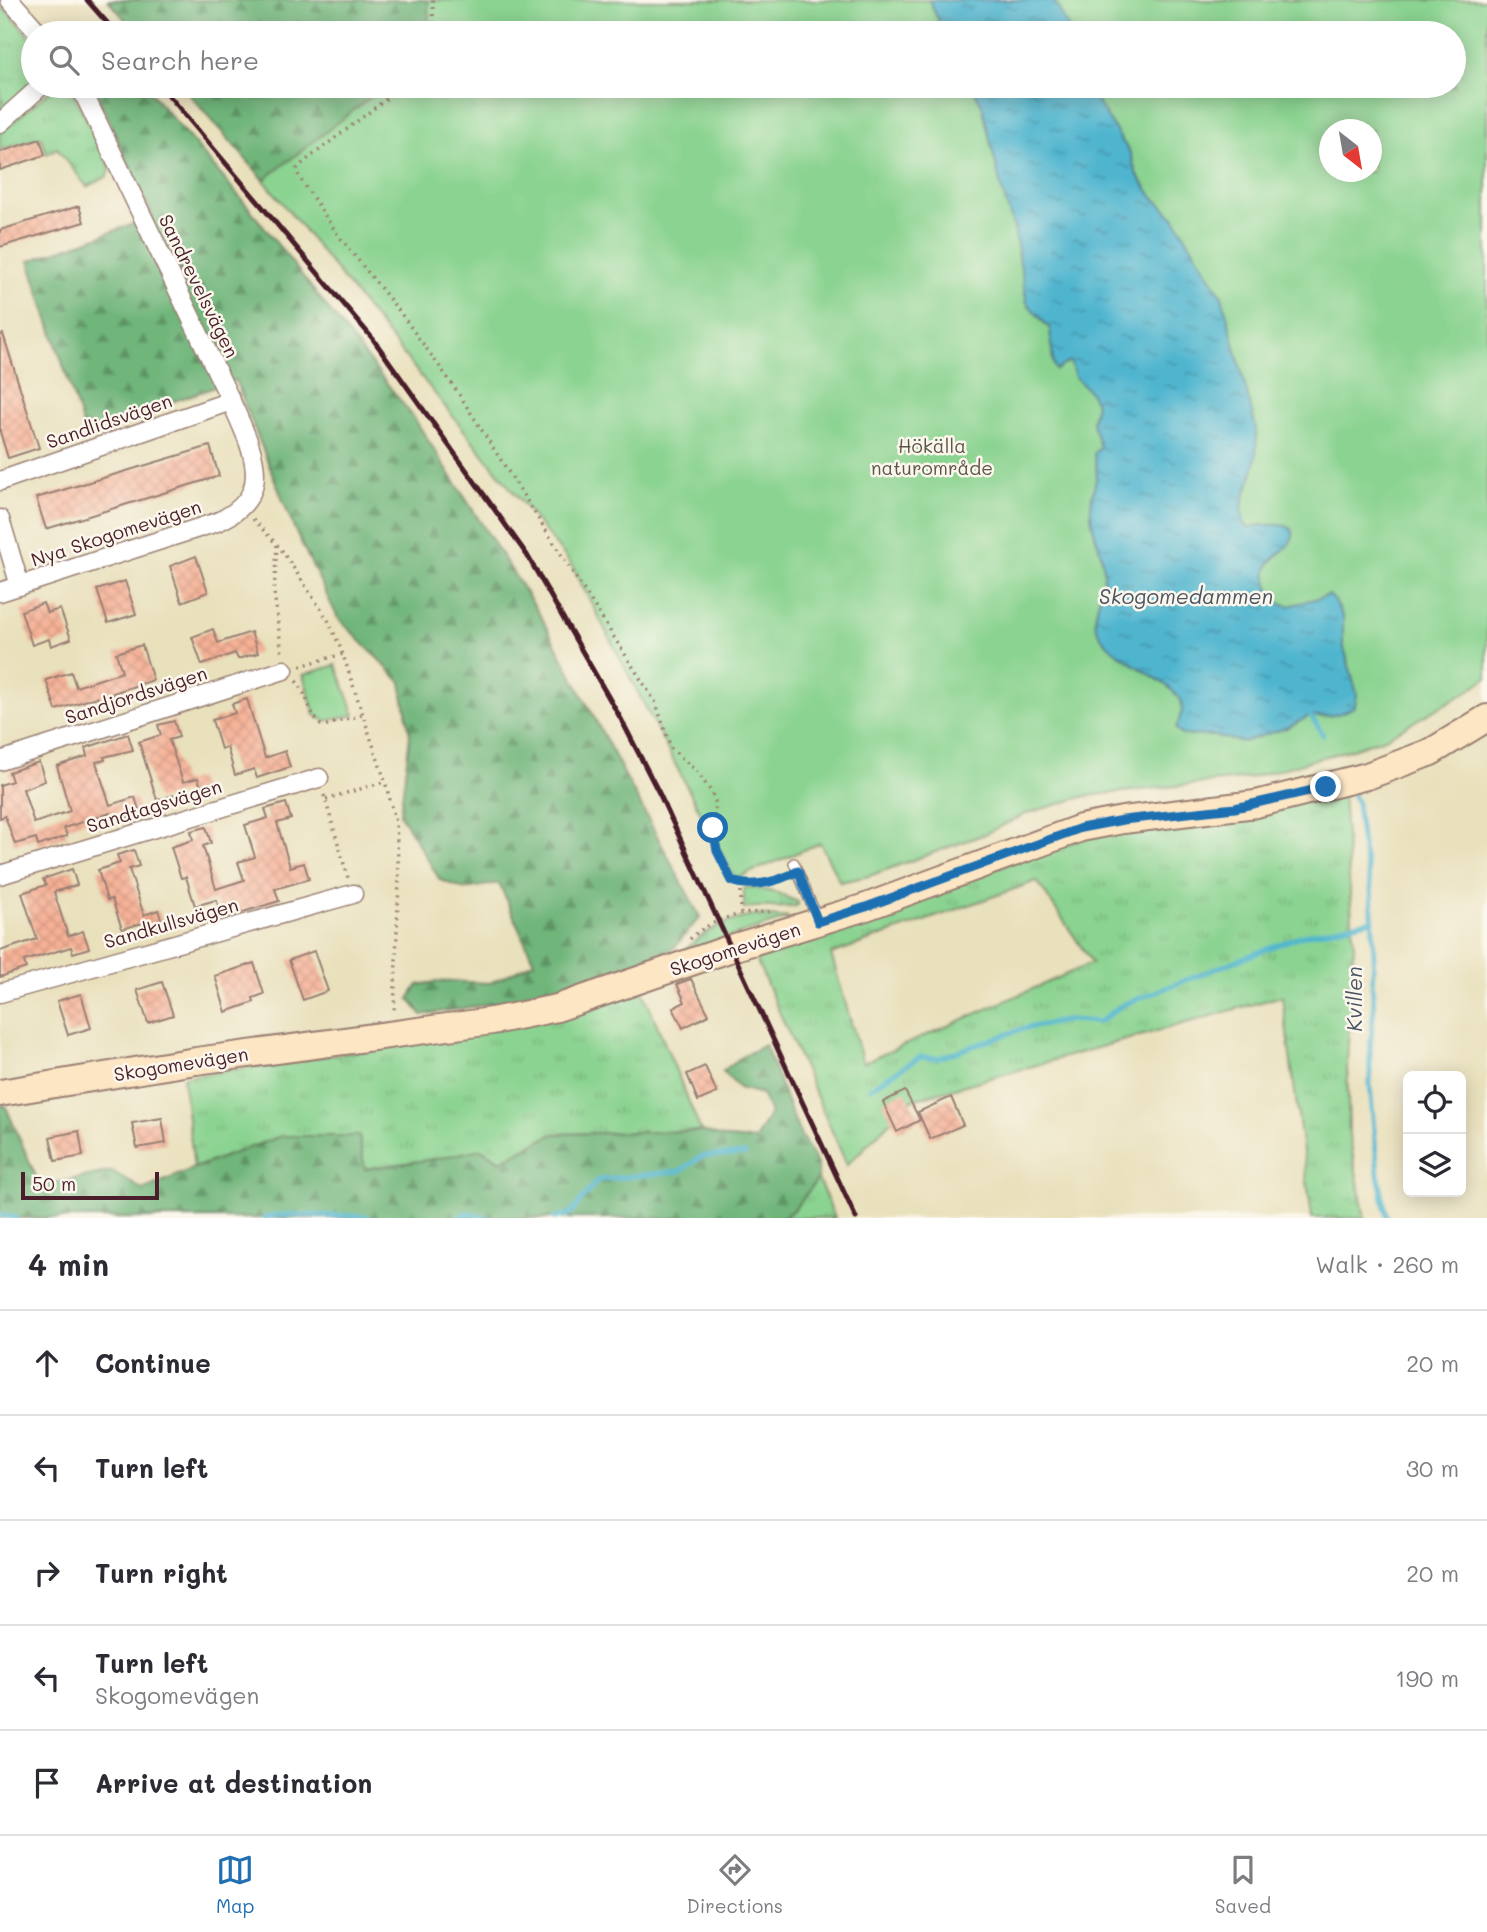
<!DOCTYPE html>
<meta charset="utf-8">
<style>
body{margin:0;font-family:Mali,sans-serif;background:#f2f2f3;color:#2b2b33}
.controls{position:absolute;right:21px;bottom:21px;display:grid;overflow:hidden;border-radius:10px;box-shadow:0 4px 18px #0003}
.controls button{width:63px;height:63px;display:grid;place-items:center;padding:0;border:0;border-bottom:2px solid #e1e1e2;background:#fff;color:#2b2b33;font:35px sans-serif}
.compass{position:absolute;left:1319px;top:119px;width:63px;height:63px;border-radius:50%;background:#fff;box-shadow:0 4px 18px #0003;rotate:149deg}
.scale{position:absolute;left:21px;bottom:18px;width:138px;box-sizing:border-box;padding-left:7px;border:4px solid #4a1f2b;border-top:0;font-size:19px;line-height:24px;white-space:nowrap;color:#4a1f2b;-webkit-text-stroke:5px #fbf7ec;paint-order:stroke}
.stop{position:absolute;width:21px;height:21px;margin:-16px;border:5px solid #1f6fb2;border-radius:50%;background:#fff}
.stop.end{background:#1f6fb2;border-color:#fff;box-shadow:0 2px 7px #0008}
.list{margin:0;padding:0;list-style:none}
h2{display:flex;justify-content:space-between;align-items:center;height:91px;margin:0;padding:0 28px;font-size:30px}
h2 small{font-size:23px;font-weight:400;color:#7c7c81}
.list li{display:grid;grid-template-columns:46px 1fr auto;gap:21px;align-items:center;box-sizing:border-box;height:105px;padding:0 28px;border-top:2px solid #e1e1e2}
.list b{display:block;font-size:26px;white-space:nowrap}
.list p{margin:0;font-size:23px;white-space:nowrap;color:#7c7c81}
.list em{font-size:23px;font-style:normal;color:#7c7c81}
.icon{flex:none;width:38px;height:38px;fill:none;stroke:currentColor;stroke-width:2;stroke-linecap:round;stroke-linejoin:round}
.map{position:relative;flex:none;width:1487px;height:1218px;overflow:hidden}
.search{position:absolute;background:#fff;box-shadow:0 4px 18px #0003;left:21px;right:21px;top:21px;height:77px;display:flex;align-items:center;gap:18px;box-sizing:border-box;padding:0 24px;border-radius:38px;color:#7c7c81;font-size:26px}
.sheet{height:616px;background:#fff}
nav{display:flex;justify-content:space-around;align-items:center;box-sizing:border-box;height:98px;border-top:2px solid #e1e1e2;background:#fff;font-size:19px;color:#7c7c81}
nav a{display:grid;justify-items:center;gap:4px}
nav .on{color:#1f6fb2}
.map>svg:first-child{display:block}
.grass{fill:url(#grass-tufts);stroke:#6a795e;stroke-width:2;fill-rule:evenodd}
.forest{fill:url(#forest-firs);stroke:#5c6a52;stroke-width:2}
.park{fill:#8ad390;stroke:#6a795e;stroke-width:2;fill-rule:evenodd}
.water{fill:url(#water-ripples);stroke:#4d6a7d;stroke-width:2}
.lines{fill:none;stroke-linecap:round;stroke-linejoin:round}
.stream{stroke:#50b5cf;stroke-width:5}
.building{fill:url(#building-cross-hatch)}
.lane-casing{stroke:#9a8074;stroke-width:12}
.street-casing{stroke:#9a8074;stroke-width:21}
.secondary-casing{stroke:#9a8074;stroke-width:30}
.path{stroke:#9a8074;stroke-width:3.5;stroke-dasharray:2 5;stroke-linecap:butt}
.lane{stroke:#fff;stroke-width:9}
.street{stroke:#fff;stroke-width:18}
.secondary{stroke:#fce6c4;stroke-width:26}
.rail{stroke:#4a1f2b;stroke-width:5}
.route{stroke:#1f6fb2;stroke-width:9}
.labels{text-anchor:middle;stroke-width:5;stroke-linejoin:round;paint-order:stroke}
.street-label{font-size:19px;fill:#4a1f2b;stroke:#fbf7ec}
.park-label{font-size:19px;fill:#5d5549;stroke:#fbf7ec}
.water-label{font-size:21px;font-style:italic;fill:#4c5464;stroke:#fbf7ec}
</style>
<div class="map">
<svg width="1487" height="1218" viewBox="0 0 1487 1218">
<defs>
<pattern id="grass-tufts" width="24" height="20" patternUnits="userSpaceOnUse" patternTransform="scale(1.75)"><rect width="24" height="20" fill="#8ad390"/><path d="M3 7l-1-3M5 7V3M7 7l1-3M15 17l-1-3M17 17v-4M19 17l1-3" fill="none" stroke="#79b57c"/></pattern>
<pattern id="forest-firs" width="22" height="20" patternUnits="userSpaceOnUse" patternTransform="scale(1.75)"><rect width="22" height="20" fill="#6fb57a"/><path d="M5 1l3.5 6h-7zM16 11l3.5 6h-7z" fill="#5d9364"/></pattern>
<pattern id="water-ripples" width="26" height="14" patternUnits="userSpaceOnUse" patternTransform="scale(1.75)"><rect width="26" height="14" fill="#50b5cf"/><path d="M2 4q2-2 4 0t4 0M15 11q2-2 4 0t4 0" fill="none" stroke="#4493a8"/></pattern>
<pattern id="building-cross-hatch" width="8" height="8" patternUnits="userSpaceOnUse" patternTransform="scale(1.75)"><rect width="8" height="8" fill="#f6b196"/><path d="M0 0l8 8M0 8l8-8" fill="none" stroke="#d49881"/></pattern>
</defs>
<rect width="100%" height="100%" fill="#fbf7ec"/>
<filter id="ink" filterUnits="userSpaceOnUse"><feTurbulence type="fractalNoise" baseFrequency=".0143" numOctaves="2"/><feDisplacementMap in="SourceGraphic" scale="14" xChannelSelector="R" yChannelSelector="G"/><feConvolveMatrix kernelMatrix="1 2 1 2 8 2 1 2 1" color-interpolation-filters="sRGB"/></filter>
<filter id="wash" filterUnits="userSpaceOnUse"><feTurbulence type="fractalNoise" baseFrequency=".00686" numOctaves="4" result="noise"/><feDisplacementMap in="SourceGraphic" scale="28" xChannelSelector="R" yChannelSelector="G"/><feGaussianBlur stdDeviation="1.57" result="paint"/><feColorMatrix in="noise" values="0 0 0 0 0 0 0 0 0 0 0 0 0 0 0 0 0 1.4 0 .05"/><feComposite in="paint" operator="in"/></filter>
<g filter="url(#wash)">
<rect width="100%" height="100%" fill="#e9e0bc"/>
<!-- grass -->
<g class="grass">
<path d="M0 3 33 40V86L0 114V104L3 101 0 98Z"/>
<path d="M54 87 73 92 111 170 106 177 87 187 57 148 47 154 41 137 0 150V133Z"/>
<path d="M1343 795 1354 947 1347 1061 1349 1135 1365 1218H1312L1282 996 912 1100 847 1165 754 955 826 934 997 867 1085 838ZM1037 881 1092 963 863 1063 831 954Z"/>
<path d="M751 887 777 893 798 902V905C780 911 762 903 744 909V888Z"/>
<path d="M758 915 789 918 682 953C707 929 722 921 758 915Z"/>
<path d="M643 991 701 1131 553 1134 501 1161 481 1149 434 1159 364 1169 281 1136 194 1168 183 1077 442 1039Z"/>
<path d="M818 1179 835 1218H783L795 1208Z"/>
</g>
<!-- forest -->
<g class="forest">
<path d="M108 0H428L429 33H137Z"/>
<path d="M93 86H145L249 208 414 418 540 615 700 917 673 949 659 955 532 997 422 1015 409 999 418 985 441 981 490 983 534 962 499 883 465 889 440 880 400 814 410 735 401 682 338 618 295 530 235 380 85 432 29 261 153 217Z"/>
<path d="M182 86H385L264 180Z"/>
<path d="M765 1045 799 1132 817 1164 818 1179 795 1208 783 1218H0V1106L5 1105 40 1186 112 1171 143 1190 194 1168 281 1136H359L365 1169 434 1159 481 1149 501 1161 553 1134 701 1131 727 1138 755 1140 770 1113 762 1094 739 1088 723 1071 741 1057Z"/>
</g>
<!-- park -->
<g class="park">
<path d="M428 0H1487V678L1468 691 1385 738 1352 749 1249 778 1086 796 1028 813 985 834 869 876 840 882 820 843 735 879 571 564 264 180 385 86H1454V33H429ZM1330 130H1372V172H1330Z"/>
<path d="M336 665 355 715 325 721 315 715 303 675Z"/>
</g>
<!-- water -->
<g class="water">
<path d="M929 0H1054L1071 33H944Z"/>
<path d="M972 86H1091L1095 98 1131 155 1136 173 1152 196 1174 217 1222 296 1255 424C1257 438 1257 450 1255 463 1252 483 1234 507 1247 527 1259 526 1307 517 1289 544 1283 552 1274 557 1269 564 1263 575 1270 592 1275 602L1289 606 1329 595 1335 601 1343 617V644L1357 694 1355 706C1344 714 1324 719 1311 715L1289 727 1243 742 1215 736 1182 735 1176 729C1178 723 1182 714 1182 708 1181 679 1106 662 1096 626 1092 615 1104 588 1104 574 1104 551 1089 529 1091 506 1092 483 1101 482 1094 454L1100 447 1092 422 1096 403 1090 392 1075 377 1070 361 1056 370 1053 362 1050 329 1027 303 1014 228 1001 187 982 105Z"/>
</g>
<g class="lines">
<!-- stream -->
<g class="stream">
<path d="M1308 711 1323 735"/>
<path d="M1350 788 1357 803 1361 838 1371 888 1374 956 1372 985 1374 1007 1370 1049V1085L1378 1174 1387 1218"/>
<path d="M870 1088 920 1057 939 1058 1022 1029 1070 1020 1099 1022 1122 1005 1300 936 1373 920"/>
<path d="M0 1215 16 1218"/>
<path d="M264 1218 277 1215 364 1216 369 1218"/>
<path d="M458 1218 467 1213 486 1218"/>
<path d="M555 1218 571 1213 598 1180 680 1171 702 1156 745 1154"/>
</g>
</g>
<g id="blocks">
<!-- building -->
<g class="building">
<path d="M40 139 45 155 0 170V152Z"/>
<path d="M79 206 84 222 0 247V230Z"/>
<path d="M3 334 39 448 8 458 0 432V335Z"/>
<path d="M210 446 219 476 46 529 36 498Z"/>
<path d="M196 556 208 592 182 602 170 566Z"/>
<path d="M125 581 136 614 108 623 97 590Z"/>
<path d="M43 603 47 613 60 609 71 639 51 646 49 639 32 645 21 611Z"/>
<path d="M213 629 218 643 251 632 258 653 238 659 235 653 202 665 192 637Z"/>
<path d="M142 645 153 680 113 693 115 696 99 701 97 697 56 710 46 680 71 672 76 687 122 672 116 653Z"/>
<path d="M247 699 265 758 285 751 290 767 257 778 254 769 235 775 227 747 221 749 212 720 235 713 232 704Z"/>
<path d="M174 721 179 737 169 740 183 782 198 778 203 794 187 799 185 792 157 800 139 742 161 735 158 725Z"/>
<path d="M128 734 133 750 104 757 105 760 96 762 110 805 135 797 140 813 113 822 110 813 64 828 67 836 38 846 36 838 15 844 5 816 0 818V785L12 781 9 772 39 762 45 781 23 789 34 823 70 811 57 766 87 756 85 748Z"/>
<path d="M286 803 291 819 277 823 290 867 304 863 309 879 275 889 279 901 224 918 216 900 195 906 186 877 181 878 171 847 193 840 191 831 206 827 211 843 203 846 216 889 244 880 238 862 255 857 245 825 268 818 265 809Z"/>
<path d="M134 850 139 866 129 869 144 915 158 910 163 925 148 929 146 922 122 929 112 899 107 900 98 870 120 863 117 855Z"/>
<path d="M72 869 77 885 54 892 68 936 83 931 89 948 73 953 71 947 24 961 26 968 0 977V951L37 939 22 893 46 885 43 879Z"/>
<path d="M314 951 328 991 303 1000 289 960Z"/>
<path d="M254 963 264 994 253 998 254 1002 226 1012 215 976Z"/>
<path d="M691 979 709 1015 683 1028 673 1008 685 1002 677 984Z"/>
<path d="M162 982 173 1015 148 1023 137 990Z"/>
<path d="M81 994 91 1028 68 1035 57 1001Z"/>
<path d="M705 1066 717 1093 698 1101 687 1074Z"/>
<path d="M905 1091 920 1120 897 1132 883 1102Z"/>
<path d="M951 1097 963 1125 930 1139 918 1112Z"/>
<path d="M162 1118 166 1143 137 1148 132 1123Z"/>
<path d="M79 1131 83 1156 55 1161 50 1137Z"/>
</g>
</g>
</g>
<g filter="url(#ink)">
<use href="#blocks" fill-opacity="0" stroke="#9a8074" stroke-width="2"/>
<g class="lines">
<!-- lane casing -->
<g class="lane-casing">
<path id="lane" d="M794 863 818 920"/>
</g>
<!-- street casing -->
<g class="street-casing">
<g id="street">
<path d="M10 0 39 33"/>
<path d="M0 123 41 86"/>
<path d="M0 481 231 401"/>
<path d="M0 519 20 586"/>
<path d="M0 592 217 522C279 495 251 447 231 401L80 86"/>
<path d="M0 761 284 670"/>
<path d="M0 875 319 778"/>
<path d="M0 993 353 894"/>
</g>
</g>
<!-- secondary casing -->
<g class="secondary-casing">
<path id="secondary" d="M0 1093 196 1061 492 1021 557 1008 732 948 866 907 1081 828 1123 820 1256 804 1367 776 1431 752 1487 718"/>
</g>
<!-- path -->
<g class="path">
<path d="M433 0V33"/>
<path d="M403 86 304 162 297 169 299 177 338 235 399 311 453 385 656 703 671 748 698 773 712 793 716 804 713 828 714 841 732 881C747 887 771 884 786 877"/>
<path d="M253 519 281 549 328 620 341 649 385 781 396 823 399 879 394 1014"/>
<path d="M277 545 274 592 282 654"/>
<path d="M300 666 343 654"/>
<path d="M296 681C308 694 308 712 321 725H327L362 715"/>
<path d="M324 795 348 878"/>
<path d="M326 799 384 782"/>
<path d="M741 884V913"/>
<path d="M690 939C713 918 740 912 770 912"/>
</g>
<!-- lane -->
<use href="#lane" class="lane"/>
<!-- street -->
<use href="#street" class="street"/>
<!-- secondary -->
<use href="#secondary" class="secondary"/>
<!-- rail -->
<g class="rail">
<path d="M87 0 116 33"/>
<path d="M161 86 373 339 527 555 621 719 660 795 856 1218"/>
</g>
</g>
</g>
<g class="lines" filter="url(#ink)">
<!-- route -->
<path class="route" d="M713 828 717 851 732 881C753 889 779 881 798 871L818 922 866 907 1081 828 1123 820 1235 808 1326 787"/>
</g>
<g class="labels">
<!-- street labels -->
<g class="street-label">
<text transform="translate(199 286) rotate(64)" y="7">Sandrevelsvägen</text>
<text transform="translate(109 421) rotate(-19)" y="7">Sandlidsvägen</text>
<text transform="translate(116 533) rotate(-18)" y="7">Nya Skogomevägen</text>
<text transform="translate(136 695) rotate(-18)" y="7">Sandjordsvägen</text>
<text transform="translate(154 806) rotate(-17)" y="7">Sandtagsvägen</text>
<text transform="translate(171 923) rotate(-16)" y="7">Sandkullsvägen</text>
<text transform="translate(735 949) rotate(-18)" y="7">Skogomevägen</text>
<text transform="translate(181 1064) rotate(-9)" y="7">Skogomevägen</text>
</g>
<!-- park labels -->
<g class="park-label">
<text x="932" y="453">Hökälla<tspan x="932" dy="22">naturområde</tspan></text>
</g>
<!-- water labels -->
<g class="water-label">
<text x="1186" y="604">Skogomedammen</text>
<text transform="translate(1355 999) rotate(-90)" y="7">Kvillen</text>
</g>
</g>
</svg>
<div class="controls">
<button><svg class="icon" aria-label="locate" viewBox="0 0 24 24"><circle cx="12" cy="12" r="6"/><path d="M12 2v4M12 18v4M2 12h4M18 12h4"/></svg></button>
<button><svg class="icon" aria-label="layers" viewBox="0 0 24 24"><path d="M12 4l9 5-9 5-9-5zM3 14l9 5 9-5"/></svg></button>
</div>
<svg class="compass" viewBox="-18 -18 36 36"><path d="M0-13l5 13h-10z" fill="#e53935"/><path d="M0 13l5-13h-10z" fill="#7c7c81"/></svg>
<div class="scale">50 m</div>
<div class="stop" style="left:713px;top:828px"></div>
<div class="stop end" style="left:1326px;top:787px"></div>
<div class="search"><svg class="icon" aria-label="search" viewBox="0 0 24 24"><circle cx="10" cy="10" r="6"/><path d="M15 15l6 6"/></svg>Search here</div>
</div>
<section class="sheet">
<h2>4 min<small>Walk · 260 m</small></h2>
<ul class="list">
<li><svg class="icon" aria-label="ahead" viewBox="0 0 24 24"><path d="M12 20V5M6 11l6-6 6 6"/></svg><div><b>Continue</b></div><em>20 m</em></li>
<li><svg class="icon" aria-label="left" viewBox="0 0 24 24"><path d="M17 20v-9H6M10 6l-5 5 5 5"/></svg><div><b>Turn left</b></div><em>30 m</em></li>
<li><svg class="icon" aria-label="right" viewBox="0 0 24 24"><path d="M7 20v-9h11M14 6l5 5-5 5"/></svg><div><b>Turn right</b></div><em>20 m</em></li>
<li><svg class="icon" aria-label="left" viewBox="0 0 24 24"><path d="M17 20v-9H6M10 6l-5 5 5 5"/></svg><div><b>Turn left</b><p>Skogomevägen</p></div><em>190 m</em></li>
<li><svg class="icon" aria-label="arrive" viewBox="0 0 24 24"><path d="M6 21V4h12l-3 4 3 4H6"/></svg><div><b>Arrive at destination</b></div></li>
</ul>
</section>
<nav>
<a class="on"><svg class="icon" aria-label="map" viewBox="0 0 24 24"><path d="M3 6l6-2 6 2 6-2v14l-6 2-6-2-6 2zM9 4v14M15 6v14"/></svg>Map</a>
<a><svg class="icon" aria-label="directions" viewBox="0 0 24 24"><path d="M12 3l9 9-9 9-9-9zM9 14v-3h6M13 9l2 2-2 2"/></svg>Directions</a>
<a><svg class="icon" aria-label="saved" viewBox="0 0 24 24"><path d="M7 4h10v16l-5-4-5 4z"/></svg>Saved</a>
</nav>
